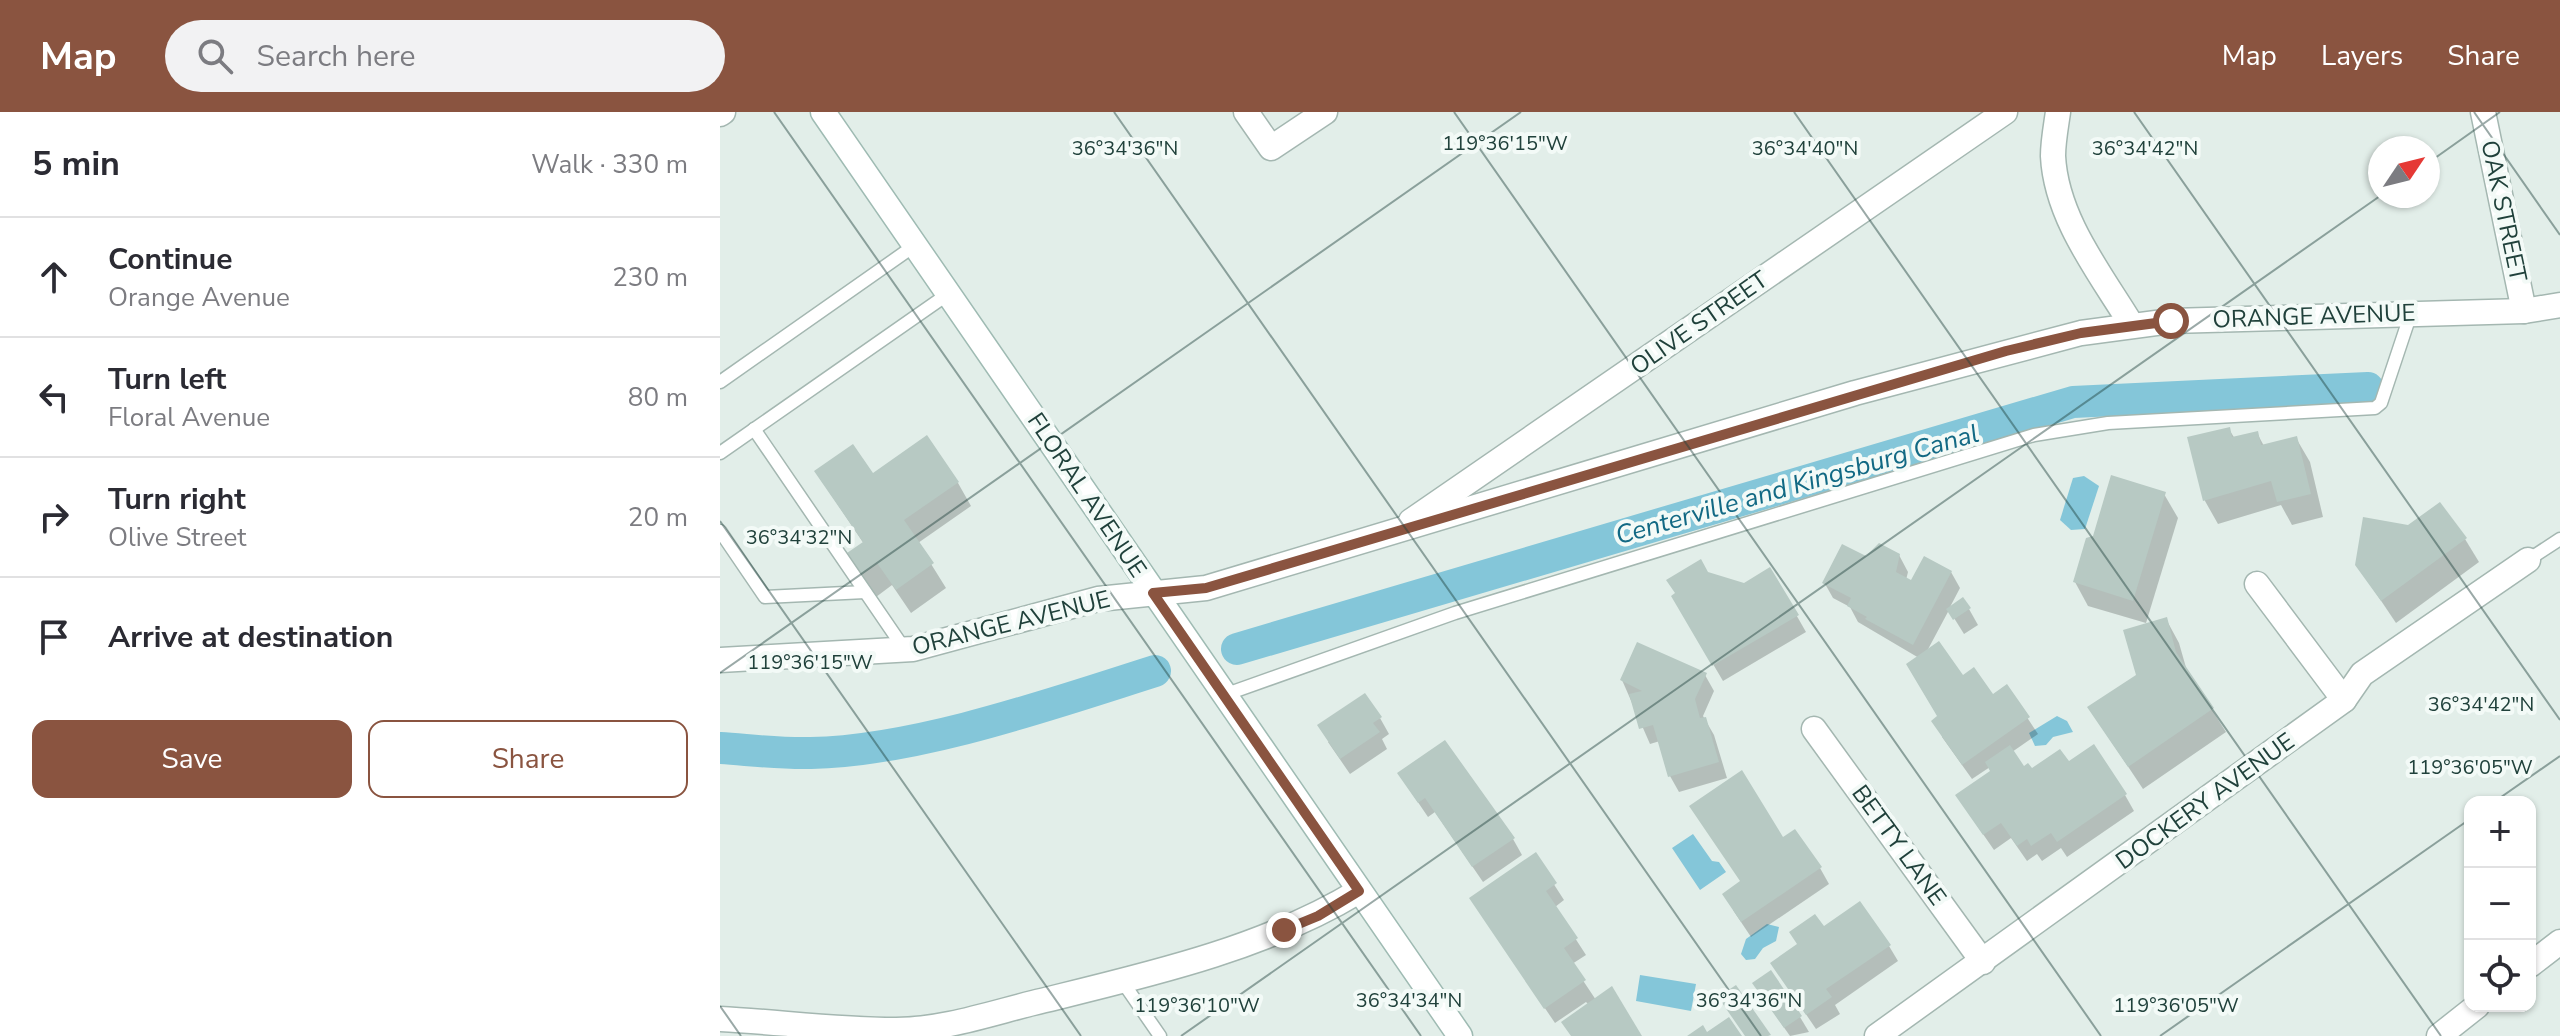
<!DOCTYPE html>
<meta charset="utf-8">
<style>
body{margin:0;font-family:"Nunito Sans",sans-serif;background:#f2f2f3;color:#2b2b33}
.controls{position:absolute;right:24px;bottom:24px;display:grid;overflow:hidden;border-radius:16px;box-shadow:0 2px 6px #0004}
.controls button{width:72px;height:72px;display:grid;place-items:center;padding:0;border:0;border-bottom:2px solid #e1e1e2;background:#fff;color:#2b2b33;font:40px sans-serif}
.compass{position:absolute;left:1648px;top:24px;width:72px;height:72px;border-radius:50%;background:#fff;box-shadow:0 2px 6px #0004;rotate:55deg}
.stop{position:absolute;width:24px;height:24px;margin:-18px;border:6px solid #8a5440;border-radius:50%;background:#fff}
.stop.end{background:#8a5440;border-color:#fff;box-shadow:0 2px 8px #0008}
.list{margin:0;padding:0;list-style:none}
h2{display:flex;justify-content:space-between;align-items:center;height:104px;margin:0;padding:0 32px;font-size:34px}
h2 small{font-size:26px;font-weight:400;color:#7c7c81}
.list li{display:grid;grid-template-columns:52px 1fr auto;gap:24px;align-items:center;box-sizing:border-box;height:120px;padding:0 32px;border-top:2px solid #e1e1e2}
.list b{display:block;font-size:30px;white-space:nowrap}
.list p{margin:0;font-size:26px;white-space:nowrap;color:#7c7c81}
.list em{font-size:26px;font-style:normal;color:#7c7c81}
.actions{display:flex;gap:16px;padding:24px 32px}
.actions a{flex:1;padding:18px 0;border:2px solid #8a5440;border-radius:16px;text-align:center;font-size:28px;color:#8a5440}
.actions .main{background:#8a5440;color:#fff}
.icon{flex:none;width:44px;height:44px;fill:none;stroke:currentColor;stroke-width:2;stroke-linecap:round;stroke-linejoin:round}
.map{position:relative;flex:none;width:1840px;height:924px;overflow:hidden}
header{display:flex;align-items:center;gap:48px;box-sizing:border-box;height:112px;padding:0 40px;background:#8a5440;color:#fff}
header strong{font-size:38px}
nav{display:flex;gap:44px;margin-inline-start:auto;font-size:28px}
.search{width:560px;height:72px;background:#f2f2f3;display:flex;align-items:center;gap:20px;box-sizing:border-box;padding:0 28px;border-radius:44px;color:#7c7c81;font-size:30px}
main{display:flex}
aside{flex:1;background:#fff}
.map>svg:first-child{display:block}
.water{fill:#84c6d9}
.shadow{fill:#0003}
.lines{fill:none;stroke-linecap:round;stroke-linejoin:round}
.canal{stroke:#84c6d9;stroke-width:32}
.building{fill:#b7c9c3}
.lane-casing{stroke:#a4b7b1;stroke-width:15}
.street-casing{stroke:#a4b7b1;stroke-width:27}
.secondary-casing{stroke:#9fbbb3;stroke-width:27}
.lane{stroke:#fff;stroke-width:12}
.street{stroke:#fff;stroke-width:24}
.secondary{stroke:#fff;stroke-width:24}
.route{stroke:#8a5440;stroke-width:10}
.ticks{fill:none;stroke:#20413b;stroke-width:2;stroke-opacity:0.45}
.labels{text-anchor:middle;stroke-width:8;stroke-linejoin:round;paint-order:stroke}
.street-label{font-size:24px;fill:#20413b;stroke:#f3faf7}
.water-label{font-size:26px;font-style:italic;fill:#126984;stroke:#f3faf7}
.ticks-label{font-size:20px;text-anchor:middle;fill:#20413b;stroke:#f3faf7;stroke-width:8;stroke-linejoin:round;paint-order:stroke}
</style>
<header>
<strong>Map</strong>
<div class="search"><svg class="icon" aria-label="search" viewBox="0 0 24 24"><circle cx="10" cy="10" r="6"/><path d="M15 15l6 6"/></svg>Search here</div>
<nav><a>Map</a><a>Layers</a><a>Share</a></nav>
</header>
<main>
<aside>
<h2>5 min<small>Walk · 330 m</small></h2>
<ul class="list">
<li><svg class="icon" aria-label="ahead" viewBox="0 0 24 24"><path d="M12 20V5M6 11l6-6 6 6"/></svg><div><b>Continue</b><p>Orange Avenue</p></div><em>230 m</em></li>
<li><svg class="icon" aria-label="left" viewBox="0 0 24 24"><path d="M17 20v-9H6M10 6l-5 5 5 5"/></svg><div><b>Turn left</b><p>Floral Avenue</p></div><em>80 m</em></li>
<li><svg class="icon" aria-label="right" viewBox="0 0 24 24"><path d="M7 20v-9h11M14 6l5 5-5 5"/></svg><div><b>Turn right</b><p>Olive Street</p></div><em>20 m</em></li>
<li><svg class="icon" aria-label="arrive" viewBox="0 0 24 24"><path d="M6 21V4h12l-3 4 3 4H6"/></svg><div><b>Arrive at destination</b></div></li>
</ul>
<div class="actions"><a class="main">Save</a><a>Share</a></div>
</aside>
<div class="map">
<svg width="1840" height="924" viewBox="0 0 1840 924">
<rect width="100%" height="100%" fill="#e2eee9"/>
<!-- water -->
<g class="water">
<path d="M1364 364 1379 374 1365 417 1351 418 1340 408 1353 366Z"/>
<path d="M1337 604 1347 609 1353 620 1333 625 1326 633 1315 634 1309 621Z"/>
<path d="M973 722 992 749 999 750 1006 760 980 778 952 736Z"/>
<path d="M1047 812 1059 815 1056 829 1043 836 1035 847 1026 848 1021 842 1026 827Z"/>
<path d="M920 863 976 872 971 899 916 889Z"/>
</g>
<!-- shadow -->
<g class="shadow">
<path d="M1509 317 1515 327 1537 321 1544 334 1576 326 1590 350 1603 405 1572 413 1561 393 1498 412 1485 389 1469 326Z"/>
<path d="M96 360 238 371 251 394 198 431 226 476 191 501 172 473 156 485 129 442 144 432Z"/>
<path d="M1444 382 1458 406 1426 511 1368 494 1355 470Z"/>
<path d="M1745 427 1759 450 1676 511 1637 453Z"/>
<path d="M1179 443 1188 460 1186 468 1192 471 1231 460 1240 476 1229 497H1249L1258 513 1244 522 1229 498 1206 541 1273 585 1287 575 1318 622 1292 640 1304 656 1311 659 1348 652 1405 683 1414 699 1347 745 1341 736 1322 749 1317 742 1307 749 1291 726 1274 738 1247 699 1273 660 1270 655 1252 667 1222 625 1220 605 1199 546 1138 510 1130 495 1113 486 1104 470 1147 446Z"/>
<path d="M1050 457 1086 520 1003 569 953 484 987 462 1024 473Z"/>
<path d="M1446 507 1459 531 1467 559 1506 620 1423 677 1369 596 1418 563Z"/>
<path d="M985 563 994 579 983 604 994 623 1007 666 959 680 950 664 940 629 930 632 902 568Z"/>
<path d="M660 606 669 622 662 627 667 637 630 662 608 630Z"/>
<path d="M689 677 793 727 802 743 763 770 715 700 708 705Z"/>
<path d="M1062 728 1100 756 1109 772 1031 825 1013 798 1022 771Z"/>
<path d="M815 743 844 788 835 795 866 843 852 852 876 888 919 924H851L869 893 866 890 835 911 761 802Z"/>
<path d="M1103 817 1169 834 1178 849 1115 893 1120 902 1096 917 1062 867Z"/>
<path d="M1044 887 1080 905 1089 920 1070 924Z"/>
</g>
<g class="lines">
<!-- canal -->
<g class="canal">
<path d="M517 537 1353 290 1648 276"/>
<path d="M0 636C30 638 61 642 91 641 197 639 334 591 435 559"/>
</g>
</g>
<!-- building -->
<g class="building">
<path d="M1510 315 1512 325 1538 319 1541 333 1577 324 1591 382 1557 390 1551 369 1483 389 1467 325Z"/>
<path d="M207 323 239 370 184 408 214 451 176 478 157 451 141 463 127 441 143 430 94 359 133 332 153 361Z"/>
<path d="M1391 363 1446 380 1413 489 1353 470 1366 426 1373 424Z"/>
<path d="M1720 390 1747 426 1661 489 1635 453 1643 405 1688 413Z"/>
<path d="M1159 431 1180 442 1176 460 1191 468 1204 444 1232 459 1193 533 1145 507 1147 505 1127 494 1131 486 1102 471 1122 432 1146 444Z"/>
<path d="M981 447 988 460 1024 471 1050 455 1079 503 992 554 951 484 955 481 946 468Z"/>
<path d="M1243 485 1251 496 1233 508 1226 497Z"/>
<path d="M1447 505 1456 540 1494 596 1408 655 1367 595 1416 563 1403 518Z"/>
<path d="M1219 529 1243 563 1254 555 1273 582 1287 572 1310 605 1242 653 1211 609 1217 604 1186 552Z"/>
<path d="M917 530 987 561 975 587 980 606 986 605 999 650 948 665 933 613 919 617 909 582 922 579 900 568Z"/>
<path d="M645 581 662 605 653 611 660 620 620 647 597 613Z"/>
<path d="M725 628 795 726 752 755 705 686 698 691 677 661Z"/>
<path d="M1374 632 1407 682 1337 730 1331 721 1311 734 1307 727 1297 734 1281 711 1263 723 1235 683 1270 659 1265 650 1290 633 1304 654 1308 651 1312 656 1340 637 1349 649Z"/>
<path d="M1022 658 1063 725 1075 717 1102 755 1021 810 1002 782 1020 769 969 694Z"/>
<path d="M816 740 837 771 826 779 858 826 844 836 866 868 824 897 749 786Z"/>
<path d="M1140 789 1171 833 1106 877 1112 885 1086 903 1050 851 1077 832 1069 820 1095 802 1104 814Z"/>
<path d="M1051 858 1082 904 1064 916 1032 871Z"/>
<path d="M1016 873 1051 923 1048 924H1025L998 885Z"/>
<path d="M892 874 922 924H851L841 910Z"/>
<path d="M1009 905 1022 924H967L983 913 987 920Z"/>
</g>
<g class="lines">
<!-- lane casing -->
<g class="lane-casing">
<g id="lane">
<path d="M0 270 194 134"/>
<path d="M34 317 185 538"/>
<path d="M0 341 228 182"/>
<path d="M0 419 45 485 145 480"/>
<path d="M1808 448 1840 427"/>
<path d="M504 583 735 501 1314 323 1388 311 1655 296 1661 291 1691 201"/>
<path d="M402 869 440 924"/>
</g>
</g>
<!-- street casing -->
<g class="street-casing">
<g id="street">
<path d="M526 0 551 36 605 0"/>
<path d="M1338 0C1336 14 1333 30 1333 44 1336 106 1380 161 1411 212"/>
<path d="M1763 0 1804 199"/>
<path d="M0 2 3 0"/>
<path d="M691 409 1285 0"/>
<path d="M1537 472 1624 588"/>
<path d="M0 548 193 537 378 487 486 476 1135 281 1361 221 1451 209 1804 199 1840 193"/>
<path d="M1094 617 1263 850"/>
<path d="M1810 853 1840 830"/>
<path d="M0 907C58 910 118 918 176 918 222 918 269 902 313 891 423 864 542 838 639 779"/>
<path d="M1157 924 1624 588 1642 562 1808 448"/>
<path d="M1719 924 1757 894"/>
</g>
</g>
<!-- secondary casing -->
<g class="secondary-casing">
<path id="secondary" d="M103 0 740 924"/>
</g>
<!-- lane -->
<use href="#lane" class="lane"/>
<!-- street -->
<use href="#street" class="street"/>
<!-- secondary -->
<use href="#secondary" class="secondary"/>
</g>
<g class="lines">
<!-- route -->
<path class="route" d="M564 818 598 804 639 779 433 481 486 476 1286 239 1361 221 1451 209"/>
</g>
<!-- ticks -->
<path class="ticks" d="M54 0 701 924M394 0 1041 924M734 0 1381 924M1074 0 1721 924M1414 0 1840 608M1754 0 1840 123M1708 51 1780 0M0 409 361 924M0 561 801 0M1774 690 1840 644M0 894 21 924M461 924 1660 84M1440 924 1750 707"/>
<g class="labels">
<!-- street labels -->
<g class="street-label">
<text transform="translate(1784 99) rotate(78)" y="8">OAK STREET</text>
<text transform="translate(1594 204) rotate(-2)" y="8">ORANGE AVENUE</text>
<text transform="translate(979 211) rotate(-35)" y="8">OLIVE STREET</text>
<text transform="translate(367 383) rotate(56)" y="8">FLORAL AVENUE</text>
<text transform="translate(291 511) rotate(-14)" y="8">ORANGE AVENUE</text>
<text transform="translate(1485 689) rotate(-36)" y="8">DOCKERY AVENUE</text>
<text transform="translate(1179 733) rotate(54)" y="8">BETTY LANE</text>
</g>
<!-- water labels -->
<g class="water-label">
<text transform="translate(1077 372) rotate(-16)" y="9">Centerville and Kingsburg Canal</text>
</g>
</g>
<g class="ticks-label">
<text x="785" y="38">119°36'15"W</text>
<text x="405" y="43">36°34'36"N</text>
<text x="1085" y="43">36°34'40"N</text>
<text x="1425" y="43">36°34'42"N</text>
<text x="79" y="432">36°34'32"N</text>
<text x="90" y="557">119°36'15"W</text>
<text x="1761" y="599">36°34'42"N</text>
<text x="1750" y="662">119°36'05"W</text>
<text x="689" y="895">36°34'34"N</text>
<text x="1029" y="895">36°34'36"N</text>
<text x="477" y="900">119°36'10"W</text>
<text x="1456" y="900">119°36'05"W</text>
</g>
</svg>
<div class="controls">
<button>+</button>
<button>−</button>
<button><svg class="icon" aria-label="locate" viewBox="0 0 24 24"><circle cx="12" cy="12" r="6"/><path d="M12 2v4M12 18v4M2 12h4M18 12h4"/></svg></button>
</div>
<svg class="compass" viewBox="-18 -18 36 36"><path d="M0-13l5 13h-10z" fill="#e53935"/><path d="M0 13l5-13h-10z" fill="#7c7c81"/></svg>
<div class="stop" style="left:1451px;top:209px"></div>
<div class="stop end" style="left:564px;top:818px"></div>
</div>
</main>
